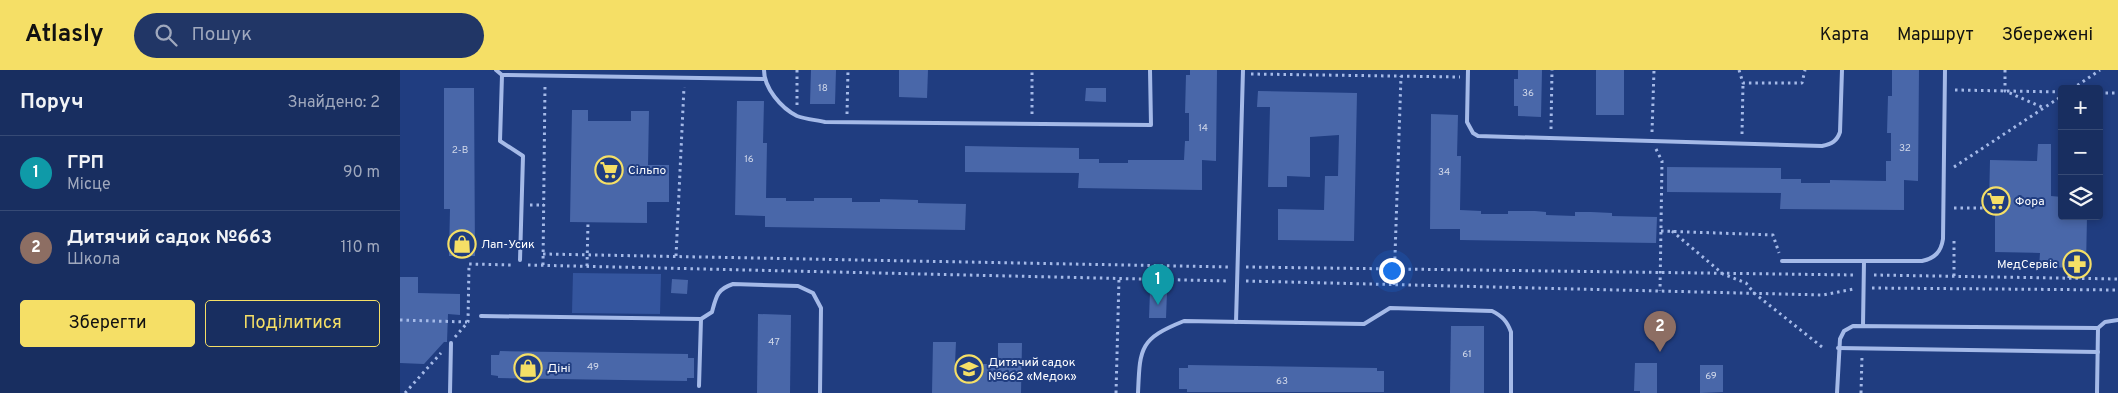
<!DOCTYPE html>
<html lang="uk">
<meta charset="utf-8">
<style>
body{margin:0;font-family:Overpass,sans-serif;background:#213666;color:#f1f3f6}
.controls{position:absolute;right:15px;top:15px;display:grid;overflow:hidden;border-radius:5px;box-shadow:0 2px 8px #0003}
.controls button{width:45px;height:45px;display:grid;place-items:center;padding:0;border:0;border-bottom:1px solid #364a75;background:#182e60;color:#f1f3f6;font:25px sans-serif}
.you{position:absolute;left:991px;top:200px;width:18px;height:18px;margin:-12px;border:4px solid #fff;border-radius:50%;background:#1a73e8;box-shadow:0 0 0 8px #1a73e833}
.badge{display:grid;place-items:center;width:32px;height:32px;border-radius:50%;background:#f5df66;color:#fff;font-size:16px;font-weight:700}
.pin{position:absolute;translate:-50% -41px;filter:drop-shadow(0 1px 2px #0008)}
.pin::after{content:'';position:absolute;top:26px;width:18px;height:15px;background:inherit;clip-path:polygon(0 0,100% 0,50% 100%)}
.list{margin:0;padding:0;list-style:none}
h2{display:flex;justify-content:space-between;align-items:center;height:65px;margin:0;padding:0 20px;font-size:21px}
h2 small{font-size:16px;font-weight:400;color:#9fa8bd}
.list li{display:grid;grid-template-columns:32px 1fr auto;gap:15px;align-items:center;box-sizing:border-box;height:75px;padding:0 20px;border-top:1px solid #364a75}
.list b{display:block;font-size:19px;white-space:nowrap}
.list p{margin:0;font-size:16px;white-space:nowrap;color:#9fa8bd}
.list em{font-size:16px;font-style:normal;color:#9fa8bd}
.actions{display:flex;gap:10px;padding:15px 20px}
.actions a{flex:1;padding:11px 0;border:1px solid #f5df66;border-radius:5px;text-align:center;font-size:18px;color:#f5df66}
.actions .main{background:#f5df66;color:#111}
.icon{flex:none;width:28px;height:28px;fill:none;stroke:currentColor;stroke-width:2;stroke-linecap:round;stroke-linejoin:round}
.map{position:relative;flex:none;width:1718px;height:323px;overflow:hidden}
header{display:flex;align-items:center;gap:30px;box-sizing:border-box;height:70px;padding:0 25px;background:#f5df66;color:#111}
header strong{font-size:24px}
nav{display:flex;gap:28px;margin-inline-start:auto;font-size:18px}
.search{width:350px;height:45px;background:#213666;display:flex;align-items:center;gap:12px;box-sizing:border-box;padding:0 18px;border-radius:28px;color:#9fa8bd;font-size:19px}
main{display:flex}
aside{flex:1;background:#182e60}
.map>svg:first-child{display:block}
.green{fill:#34559e}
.building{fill:#4967a9}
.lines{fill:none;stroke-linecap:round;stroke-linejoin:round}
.path{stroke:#a5bae8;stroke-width:3;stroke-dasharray:2.5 4;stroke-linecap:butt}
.service{stroke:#a5bae8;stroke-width:4}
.labels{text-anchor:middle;stroke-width:4;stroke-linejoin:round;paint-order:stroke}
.number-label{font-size:10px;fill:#d2d9ea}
.poi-label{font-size:12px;fill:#fff;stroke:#203d80;text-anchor:start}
</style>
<header>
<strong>Atlasly</strong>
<div class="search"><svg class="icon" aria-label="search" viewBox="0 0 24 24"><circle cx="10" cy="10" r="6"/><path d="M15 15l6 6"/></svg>Пошук</div>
<nav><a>Карта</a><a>Маршрут</a><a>Збережені</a></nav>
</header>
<main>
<aside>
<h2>Поруч<small>Знайдено: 2</small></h2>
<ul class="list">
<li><span class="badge" style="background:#0f9aa8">1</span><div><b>ГРП</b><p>Місце</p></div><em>90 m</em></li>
<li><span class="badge" style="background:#8d6e63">2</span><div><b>Дитячий садок №663</b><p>Школа</p></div><em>110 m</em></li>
</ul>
<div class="actions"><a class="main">Зберегти</a><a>Поділитися</a></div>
</aside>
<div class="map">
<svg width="1718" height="323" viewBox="0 0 1718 323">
<rect width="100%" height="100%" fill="#203d80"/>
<!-- green -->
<path class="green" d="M173 203 261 204 260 244 172 243Z"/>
<!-- building -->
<g class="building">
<path d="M411 0H436L435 34H410Z"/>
<path d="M499 0H528L527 28 499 27Z"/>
<path d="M790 0H817L816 91 802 90V120L678 118 679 103 565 102V76L679 78V89H699V93H728V90H784L785 71H789V43H785L786 5H790Z"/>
<path d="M1118 0H1142L1141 47 1118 46V36H1114V9H1118Z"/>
<rect x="1196" y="0" width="28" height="45"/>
<path d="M1492 0H1519L1518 111 1504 110V140L1380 139 1381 123 1267 122V97L1381 98V109H1401V113H1430V110L1486 111V91H1491V63H1487L1488 26H1492Z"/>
<path d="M44 18H74L75 186H49L50 139H44Z"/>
<path d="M686 18H706V32L685 31Z"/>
<path d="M858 21 957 23 954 171 878 170V139L924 140 925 106H938L939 65 910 67V107L887 106V117H868L870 37H857Z"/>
<path d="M337 31H364L363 73H367L366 128H386V131H414V128H452V132H480V129L518 130V133L566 134 565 160 365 157V146L335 145Z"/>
<path d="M172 40H188V51H231V41H249L248 95H269V132H247V153L170 152Z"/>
<path d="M1031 44 1058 45 1057 86H1061L1060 140 1081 141V144H1108V141H1135L1146 142V145L1175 146V142H1191L1212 143V146L1257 147 1256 173 1060 170V159H1030Z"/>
<path d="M1638 74H1651V126L1662 127V146H1687L1686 198 1639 197 1640 183 1595 182V136H1589L1590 90 1637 91Z"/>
<path d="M0 207H18V223L60 224V245L48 244 47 272H44L24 294 0 293Z"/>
<path d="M272 209 288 210 287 224 271 223Z"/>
<path d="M750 222H767L766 248H749Z"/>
<path d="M358 244 391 245 390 323H357Z"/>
<path d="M1051 256H1084V323H1050Z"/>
<path d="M533 272H556L555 294H598V273H622L621 323H532Z"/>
<path d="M100 281 288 284V288H294V308H287V311L98 308V306L91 305V285H99Z"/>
<path d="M1235 293H1257V323H1240V321H1234Z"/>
<path d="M788 295 977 298V301H984V322H787V319H779V298H788Z"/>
<path d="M1300 295H1323V322L1300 323Z"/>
</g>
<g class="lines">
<!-- path -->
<g class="path">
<path d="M1339 0 1343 13H1402L1405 0"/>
<path d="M1605 0V21L1644 38"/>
<path d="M851 4 1060 7"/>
<path d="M1672 19 1700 0"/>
<path d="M1555 20 1662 22"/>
<path d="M1699 23H1718"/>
<path d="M397 35V0"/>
<path d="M447 44 448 0"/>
<path d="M632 44V0"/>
<path d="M1151 59 1152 0"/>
<path d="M1252 62 1254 0"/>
<path d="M1342 64 1343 13"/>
<path d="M1256 79 1262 91 1260 221"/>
<path d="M1554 97 1662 26"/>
<path d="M130 135H144"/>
<path d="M1554 138H1594V136"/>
<path d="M1261 161 1373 165 1379 183"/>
<path d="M1272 161 1323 204 1346 213 1354 223 1422 277"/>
<path d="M1554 171V206"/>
<path d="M143 184 830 197"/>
<path d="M276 186 284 17"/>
<path d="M128 195 829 211"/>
<path d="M143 195 145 14"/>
<path d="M187 196 188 152"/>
<path d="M846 197 1455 205"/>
<path d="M1474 205 1718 209"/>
<path d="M1669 208V198"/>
<path d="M1679 208V198"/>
<path d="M846 211 1423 225 1454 219"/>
<path d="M994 215 1001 6"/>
<path d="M1472 218 1718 220"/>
<path d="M0 250 67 252"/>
<path d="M55 267 68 252 69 194 112 195"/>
<path d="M5 323 41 283"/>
<path d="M716 323 719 209"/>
<path d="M1461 323 1462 286"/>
</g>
<!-- service -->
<g class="service">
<path d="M96 0 102 5 364 9"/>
<path d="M364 0C364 18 381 38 397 46 405 49 416 50 425 52L751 55 750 0"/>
<path d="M1068 0 1067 52 1073 63 1078 66 1422 76C1432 74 1437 71 1440 62L1442 0"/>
<path d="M102 5 100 71 123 86 120 190"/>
<path d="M1382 191H1522C1535 188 1541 182 1543 169L1545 0"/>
<path d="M81 246 301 249 312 242C316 227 317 219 333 214L398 216 413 223 421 238 420 323"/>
<path d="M836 252 843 0"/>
<path d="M1463 255 1464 191"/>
<path d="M1438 278 1698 282"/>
<path d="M299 316 301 249"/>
<path d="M50 323 51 273"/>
<path d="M738 323C740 278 739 269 784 251L964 254 990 238 1092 241C1102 246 1107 251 1111 262V323"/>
<path d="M1437 323 1440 269 1444 261 1453 256 1698 258 1705 252 1718 250"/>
<path d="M1697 323 1698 258"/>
</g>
</g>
<!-- icons -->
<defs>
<g id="supermarket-ring" transform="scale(1.4375)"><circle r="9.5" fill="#203d80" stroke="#f5df66" stroke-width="1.5"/><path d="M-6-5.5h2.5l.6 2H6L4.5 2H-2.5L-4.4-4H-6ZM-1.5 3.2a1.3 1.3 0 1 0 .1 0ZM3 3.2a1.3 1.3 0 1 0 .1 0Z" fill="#f5df66"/></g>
<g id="shop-ring" transform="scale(1.4375)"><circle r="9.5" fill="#203d80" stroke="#f5df66" stroke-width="1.5"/><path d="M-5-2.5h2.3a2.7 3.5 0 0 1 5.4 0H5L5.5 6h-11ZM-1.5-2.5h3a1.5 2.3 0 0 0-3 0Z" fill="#f5df66"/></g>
<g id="pharmacy-ring" transform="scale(1.4375)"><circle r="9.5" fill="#203d80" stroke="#f5df66" stroke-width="1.5"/><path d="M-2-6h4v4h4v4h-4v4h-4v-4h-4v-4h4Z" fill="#f5df66"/></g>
<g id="school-ring" transform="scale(1.4375)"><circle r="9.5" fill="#203d80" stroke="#f5df66" stroke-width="1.5"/><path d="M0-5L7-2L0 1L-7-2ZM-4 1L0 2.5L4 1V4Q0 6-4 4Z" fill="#f5df66"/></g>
</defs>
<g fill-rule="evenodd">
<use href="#supermarket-ring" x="209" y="100"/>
<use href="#supermarket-ring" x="1596" y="131"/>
<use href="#shop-ring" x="62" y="174"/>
<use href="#pharmacy-ring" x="1677" y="194"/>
<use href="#shop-ring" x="128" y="298"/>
<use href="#school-ring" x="569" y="299"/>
</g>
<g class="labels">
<!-- number labels -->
<g class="number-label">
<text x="423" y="21">18</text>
<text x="1128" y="26">36</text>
<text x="803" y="61">14</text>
<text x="1505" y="81">32</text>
<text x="60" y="83">2-В</text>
<text x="349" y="92">16</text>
<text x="1044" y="105">34</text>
<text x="374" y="275">47</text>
<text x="1067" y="287">61</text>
<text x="193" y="300">49</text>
<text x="1311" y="309">69</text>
<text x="882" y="314">63</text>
</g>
<!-- poi labels -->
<g class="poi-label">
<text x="228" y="104">Сільпо</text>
<text x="1615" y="135">Фора</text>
<text x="81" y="178">Лап-Усик</text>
<text x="1658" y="198" text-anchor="end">МедСервіс</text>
<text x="588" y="296">Дитячий садок<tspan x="588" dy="14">№662 «Медок»</tspan></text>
<text x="147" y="302">Діні</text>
</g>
</g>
</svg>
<div class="controls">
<button>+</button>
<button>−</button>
<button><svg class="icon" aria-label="layers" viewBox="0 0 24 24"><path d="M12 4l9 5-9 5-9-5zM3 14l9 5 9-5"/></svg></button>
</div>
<div class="you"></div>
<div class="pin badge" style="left:758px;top:235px;background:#0f9aa8">1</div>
<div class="pin badge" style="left:1260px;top:282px;background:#8d6e63">2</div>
</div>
</main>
